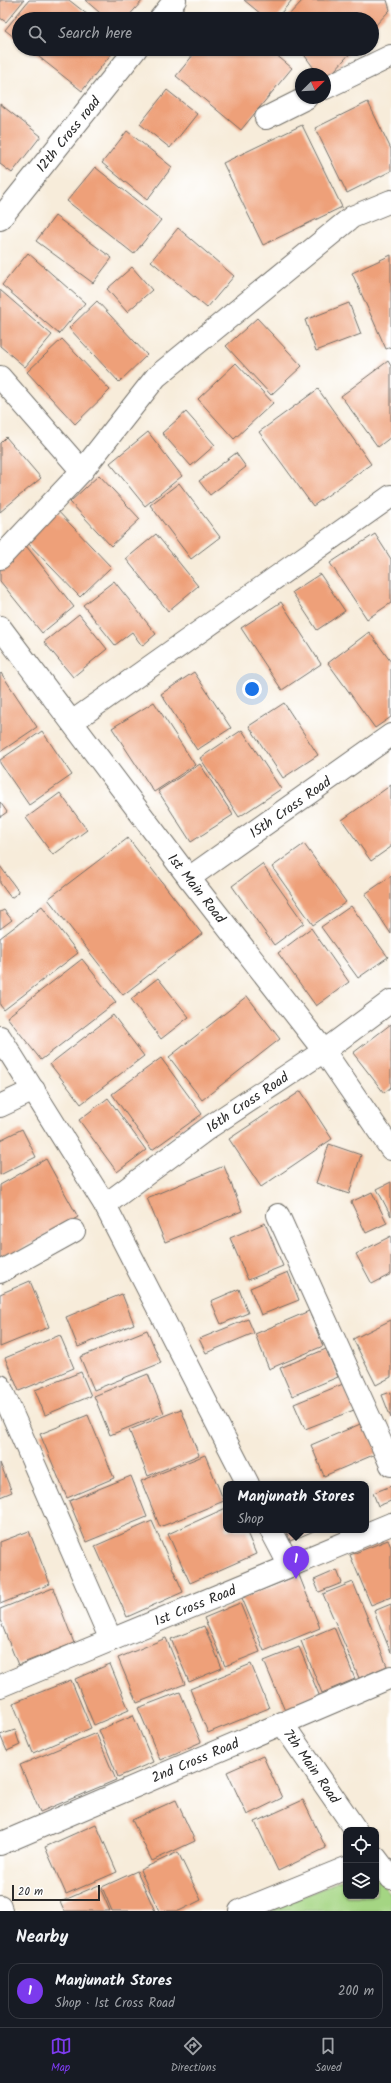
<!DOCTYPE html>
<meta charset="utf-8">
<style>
body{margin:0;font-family:Kalam,sans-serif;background:#20242c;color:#f1f3f6}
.controls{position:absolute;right:12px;bottom:12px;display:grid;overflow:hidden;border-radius:8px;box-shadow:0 1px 3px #0004}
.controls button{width:36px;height:36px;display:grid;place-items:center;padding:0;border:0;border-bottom:1px solid #363941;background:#171b24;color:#f1f3f6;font:20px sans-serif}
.compass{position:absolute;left:295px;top:68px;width:36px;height:36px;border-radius:50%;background:#171b24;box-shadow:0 1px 3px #0004;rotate:66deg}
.scale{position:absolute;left:12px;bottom:10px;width:88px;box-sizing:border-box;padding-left:4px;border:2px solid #2b2b2b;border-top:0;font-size:11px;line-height:14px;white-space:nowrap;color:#2b2b2b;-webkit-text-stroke:3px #fff;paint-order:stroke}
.you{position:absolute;left:252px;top:689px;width:14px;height:14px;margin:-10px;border:3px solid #fff;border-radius:50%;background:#1a73e8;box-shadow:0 0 0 6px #1a73e833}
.badge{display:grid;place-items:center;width:26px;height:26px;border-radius:50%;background:#7c3aed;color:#fff;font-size:13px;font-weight:700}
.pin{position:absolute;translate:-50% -33px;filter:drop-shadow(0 1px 2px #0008)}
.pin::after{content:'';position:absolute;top:21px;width:14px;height:12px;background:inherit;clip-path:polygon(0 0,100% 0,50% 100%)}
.popup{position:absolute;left:223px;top:1481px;width:146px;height:52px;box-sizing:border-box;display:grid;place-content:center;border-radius:8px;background:#171b24;filter:drop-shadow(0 1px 3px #0005);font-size:13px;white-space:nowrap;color:#9ea1a6}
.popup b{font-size:15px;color:#f1f3f6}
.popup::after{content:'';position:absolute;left:50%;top:100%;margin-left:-8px;border:8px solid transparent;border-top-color:#171b24}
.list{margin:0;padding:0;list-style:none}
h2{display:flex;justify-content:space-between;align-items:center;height:52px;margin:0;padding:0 16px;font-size:17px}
h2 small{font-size:13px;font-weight:400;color:#9ea1a6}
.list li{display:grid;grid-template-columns:26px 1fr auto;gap:12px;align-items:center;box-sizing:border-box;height:56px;margin:0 8px 8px;padding:0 8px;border:1px solid #363941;border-radius:12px}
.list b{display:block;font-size:15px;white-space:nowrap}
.list p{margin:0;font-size:13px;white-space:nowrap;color:#9ea1a6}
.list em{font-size:13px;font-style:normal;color:#9ea1a6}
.icon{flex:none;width:22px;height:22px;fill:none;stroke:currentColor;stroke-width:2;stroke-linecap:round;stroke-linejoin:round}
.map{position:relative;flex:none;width:391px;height:1911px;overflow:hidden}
.search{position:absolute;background:#171b24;box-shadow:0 1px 3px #0004;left:12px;right:12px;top:12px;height:44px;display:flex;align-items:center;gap:10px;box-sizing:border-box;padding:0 14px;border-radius:22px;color:#9ea1a6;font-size:15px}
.sheet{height:116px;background:#171b24}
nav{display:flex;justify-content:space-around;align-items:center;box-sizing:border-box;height:56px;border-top:1px solid #363941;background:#171b24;font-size:11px;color:#9ea1a6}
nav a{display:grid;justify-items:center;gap:2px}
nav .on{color:#7c3aed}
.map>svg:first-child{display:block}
.park{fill:#a4d583;stroke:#688057}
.building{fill:#eea079}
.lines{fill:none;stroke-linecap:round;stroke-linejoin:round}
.minor-casing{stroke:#726f68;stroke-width:24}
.minor{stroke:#fff;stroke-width:22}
.labels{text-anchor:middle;stroke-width:3.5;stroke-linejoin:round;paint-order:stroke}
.street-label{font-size:14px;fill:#2b2b2b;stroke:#fff}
</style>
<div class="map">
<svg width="391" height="1911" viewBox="0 0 391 1911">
<rect width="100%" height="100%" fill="#fff"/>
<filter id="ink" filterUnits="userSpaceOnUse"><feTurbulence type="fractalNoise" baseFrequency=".025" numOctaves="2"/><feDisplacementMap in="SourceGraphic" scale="8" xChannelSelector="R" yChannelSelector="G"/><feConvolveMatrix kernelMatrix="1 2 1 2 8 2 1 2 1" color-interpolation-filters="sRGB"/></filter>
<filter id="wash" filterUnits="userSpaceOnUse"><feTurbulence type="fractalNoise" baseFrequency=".012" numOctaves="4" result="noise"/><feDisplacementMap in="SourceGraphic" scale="16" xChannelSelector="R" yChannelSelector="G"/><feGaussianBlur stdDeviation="0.9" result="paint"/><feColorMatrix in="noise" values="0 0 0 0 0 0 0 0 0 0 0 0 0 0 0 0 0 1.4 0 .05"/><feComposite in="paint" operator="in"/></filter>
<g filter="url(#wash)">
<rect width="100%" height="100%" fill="#f7ecda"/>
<!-- park -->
<path class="park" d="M376 1875 391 1894V1911H269L346 1878V1896H376Z"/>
<g id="blocks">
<!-- building -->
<g class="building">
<path d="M0 0H24L6 22 0 18Z"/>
<path d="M29 0H69L93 19H19V41L5 30Z"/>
<path d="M85 0H143L126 19H107Z"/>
<path d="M244 0H292L276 19H267Z"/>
<path d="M303 0H387L390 10 372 29V19H285Z"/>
<path d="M29 49H115L82 91Z"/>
<path d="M198 49H269L292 68 241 130 176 76Z"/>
<path d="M300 49H354L325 81V74H318Z"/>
<path d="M167 90 197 114 170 148 140 124Z"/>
<path d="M368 102 391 149V171L347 193 315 128Z"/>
<path d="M0 104 41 136 12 173 0 164Z"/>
<path d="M302 125 342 207 263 245 223 163Z"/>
<path d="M127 131 172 167 147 200 102 163Z"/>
<path d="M95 167 161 220 134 254 67 201Z"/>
<path d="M55 216 112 258 93 283 36 241Z"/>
<path d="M178 228 234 276 207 308 151 261Z"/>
<path d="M28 253 85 303 59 334 2 285Z"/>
<path d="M391 255V347L386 349 352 273Z"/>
<path d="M132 267 152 290 127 312 107 289Z"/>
<path d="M0 290 52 335 25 367 0 346Z"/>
<path d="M97 301 147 355 119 382 69 328Z"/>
<path d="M349 303 361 334 316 351 305 320Z"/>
<path d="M257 318 302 366 271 395 226 346Z"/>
<path d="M62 339 110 390 75 424 27 372Z"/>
<path d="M388 361 391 366V437L378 447 341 396Z"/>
<path d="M236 363 273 403 234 439 198 399Z"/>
<path d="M318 389 371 464 313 506 259 432Z"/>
<path d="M186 412 215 445 191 466 162 433Z"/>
<path d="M148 432 182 476 145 506 110 463Z"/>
<path d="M6 437 41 478 0 512V443Z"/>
<path d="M236 453 246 467 210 495 199 481Z"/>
<path d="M99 475 140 519 111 546 70 502Z"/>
<path d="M179 483 220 537 191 559 150 505Z"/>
<path d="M54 507 111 567 80 597 22 537Z"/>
<path d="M156 534 198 586 168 611 126 559Z"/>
<path d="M375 534 391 559V603L367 619 330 563Z"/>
<path d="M23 542 74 607 42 633 0 581V561Z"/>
<path d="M320 574 345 611 317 630 292 592Z"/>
<path d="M114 581 156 634 142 646 132 632 115 645 83 605Z"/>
<path d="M281 602 321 664 282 690 241 628Z"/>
<path d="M79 614 107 649 73 677 44 642Z"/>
<path d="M369 632 391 662V717L375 728 328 663Z"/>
<path d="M194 672 231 728 197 750 161 694Z"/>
<path d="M1 673 37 727 0 752V674Z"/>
<path d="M154 702 195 765 154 792 112 728Z"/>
<path d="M284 703 318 755 283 778 249 726Z"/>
<path d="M242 730 281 789 239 817 200 758Z"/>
<path d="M42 731 72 775 29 805 0 763V760Z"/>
<path d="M200 764 233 815 191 842 158 791Z"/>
<path d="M391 785V847L371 861 342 820Z"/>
<path d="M60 793 87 830 53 855 26 818Z"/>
<path d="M0 802 7 812 0 817Z"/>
<path d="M128 838 202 934 123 995 48 899Z"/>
<path d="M304 844 346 902 313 925 272 867Z"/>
<path d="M262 864 304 923 274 945 232 886Z"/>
<path d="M0 866 19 892 11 898 0 883Z"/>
<path d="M391 876V934L365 894Z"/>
<path d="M42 906 78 953 4 1010 0 1005V938Z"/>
<path d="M351 906 388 957 358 978 321 927Z"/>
<path d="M4 910 12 920 0 929V912Z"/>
<path d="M311 928 349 982 316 1006 278 953Z"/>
<path d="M82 959 116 1002 41 1060 7 1017Z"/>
<path d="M158 978 189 1017 161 1039 131 999Z"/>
<path d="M247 996 280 1039 202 1100 169 1057Z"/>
<path d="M113 1015 144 1056 81 1104 50 1064Z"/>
<path d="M391 1024V1087L384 1093 353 1053Z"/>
<path d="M161 1058 202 1114 152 1150 112 1094Z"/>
<path d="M301 1091 332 1139 261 1187 229 1139Z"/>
<path d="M108 1098 146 1150 117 1172 79 1120Z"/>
<path d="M22 1129 36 1157 0 1175V1140Z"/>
<path d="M329 1144 361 1155 349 1194 316 1183Z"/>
<path d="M46 1159 78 1217 0 1261V1185Z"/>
<path d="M224 1166 242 1211 165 1242 147 1198Z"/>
<path d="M391 1182V1216L377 1189Z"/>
<path d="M372 1192 387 1223 366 1233 351 1202Z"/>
<path d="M265 1223 283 1266 248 1280 230 1238Z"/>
<path d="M391 1236V1274L372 1284 356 1254Z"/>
<path d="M288 1272 299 1300 261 1315 250 1288Z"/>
<path d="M30 1281 49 1327 0 1347V1294Z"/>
<path d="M239 1289 248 1313 221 1324 211 1301Z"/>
<path d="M122 1294 134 1324 78 1347 66 1317Z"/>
<path d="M309 1311 323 1346 269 1369 255 1334Z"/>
<path d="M248 1319 254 1333 206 1353 199 1339Z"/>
<path d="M391 1320V1377L376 1385 353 1339Z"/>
<path d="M147 1330 161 1363 94 1390 80 1357Z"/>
<path d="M60 1335 74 1368 19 1391 5 1358Z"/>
<path d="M326 1349 338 1377 292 1396 280 1368Z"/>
<path d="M81 1372 91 1396 45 1415 35 1390Z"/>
<path d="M148 1374 164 1413 110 1435 94 1396Z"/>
<path d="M343 1384 354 1410 305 1429 294 1404Z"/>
<path d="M391 1392V1418L382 1395Z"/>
<path d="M181 1409 199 1455 148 1476 129 1430Z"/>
<path d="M88 1415 114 1478 67 1498 40 1434Z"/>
<path d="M365 1422 378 1453 324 1476 311 1445Z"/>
<path d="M205 1455 224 1501 160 1527 141 1481Z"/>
<path d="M0 1463 12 1492 0 1497Z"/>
<path d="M131 1476 147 1517 86 1542 69 1501Z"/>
<path d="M391 1486V1501L378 1506 373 1493Z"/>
<path d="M226 1508V1530H246L256 1554 190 1583 168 1534Z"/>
<path d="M152 1521 183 1592 127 1617 95 1546Z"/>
<path d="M286 1530H316L290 1541Z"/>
<path d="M29 1531 50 1584 0 1604V1542Z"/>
<path d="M388 1540 391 1547V1597L371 1605 350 1555Z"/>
<path d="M337 1570 342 1583 319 1592 314 1580Z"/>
<path d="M299 1575 320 1628 264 1651 242 1598Z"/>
<path d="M353 1582 387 1666 359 1678 323 1594Z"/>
<path d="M53 1588 74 1643 18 1665 0 1620V1609Z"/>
<path d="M240 1603 260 1652 225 1666 204 1618Z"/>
<path d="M391 1604V1653L374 1611Z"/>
<path d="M204 1626 222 1668 189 1682 171 1639Z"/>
<path d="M334 1627 355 1679 322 1693 301 1641Z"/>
<path d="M166 1638 185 1684 137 1703 118 1658Z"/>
<path d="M299 1647 320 1697 285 1711 264 1661Z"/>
<path d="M110 1664 129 1710 94 1725 75 1679Z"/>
<path d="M251 1664 269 1708 208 1733 190 1689Z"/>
<path d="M71 1680 91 1728 33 1753 13 1703Z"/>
<path d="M180 1692 201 1742 160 1760 138 1708Z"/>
<path d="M133 1715 153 1762 118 1777 99 1730Z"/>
<path d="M15 1730 20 1745 7 1751 0 1735Z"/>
<path d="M96 1733 116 1780 40 1812 20 1765Z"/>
<path d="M263 1756 282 1798 247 1815 227 1772Z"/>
<path d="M176 1800 195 1841 152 1861 132 1820Z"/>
<path d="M303 1800 326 1848 278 1871 255 1822Z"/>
<path d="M96 1824 117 1872 66 1894 45 1847Z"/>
<path d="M178 1852 201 1900 179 1911H159L140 1870Z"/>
<path d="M137 1871 155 1911H112L102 1887Z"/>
<path d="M99 1885 110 1911H64L60 1902Z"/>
</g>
</g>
</g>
<g filter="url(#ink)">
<use href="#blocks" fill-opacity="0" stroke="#726f68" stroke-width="1"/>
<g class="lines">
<!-- minor casing -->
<g class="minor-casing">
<g id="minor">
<path d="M160 19 175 0"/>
<path d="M325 88 391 56"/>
<path d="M266 118 306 98"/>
<path d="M0 219 136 49"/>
<path d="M0 377 82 471"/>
<path d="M0 558 82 471 156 377 352 217 391 201"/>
<path d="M0 627 189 878 324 1051 391 1149"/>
<path d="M72 722 391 496"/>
<path d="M189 878 391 735"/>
<path d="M0 1037 105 1205 248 1484"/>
<path d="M0 1106 34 1090"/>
<path d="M105 1205 211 1126 324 1051 391 1001"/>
<path d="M278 1215 391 1465"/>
<path d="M0 1272 74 1231"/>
<path d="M0 1386 111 1640"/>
<path d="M271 1530 290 1566"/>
<path d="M0 1686 391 1524"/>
<path d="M282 1723 356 1830"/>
<path d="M0 1844 391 1677"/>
<path d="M376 1858 391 1878"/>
<path d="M0 1906 1 1911"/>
<path d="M240 1911 346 1868"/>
</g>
</g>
<!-- minor -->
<use href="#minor" class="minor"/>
</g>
</g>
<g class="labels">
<!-- street labels -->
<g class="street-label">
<text transform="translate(68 134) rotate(-51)" y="5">12th Cross road</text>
<text transform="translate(290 807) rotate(-35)" y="5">15th Cross Road</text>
<text transform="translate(197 888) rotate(52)" y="5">1st Main Road</text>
<text transform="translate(247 1102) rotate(-34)" y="5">16th Cross Road</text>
<text transform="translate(195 1605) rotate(-22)" y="5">1st Cross Road</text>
<text transform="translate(195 1760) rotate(-23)" y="5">2nd Cross Road</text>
<text transform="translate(312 1766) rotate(55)" y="5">7th Main Road</text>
</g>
</g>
</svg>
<div class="controls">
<button><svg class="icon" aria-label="locate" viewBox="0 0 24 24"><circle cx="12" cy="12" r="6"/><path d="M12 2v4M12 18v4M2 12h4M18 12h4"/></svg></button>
<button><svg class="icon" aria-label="layers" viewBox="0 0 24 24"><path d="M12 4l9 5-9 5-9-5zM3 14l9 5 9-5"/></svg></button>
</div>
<svg class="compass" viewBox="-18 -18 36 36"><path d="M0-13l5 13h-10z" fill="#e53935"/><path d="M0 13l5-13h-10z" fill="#9ea1a6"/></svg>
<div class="scale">20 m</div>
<div class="you"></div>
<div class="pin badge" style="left:296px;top:1579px">1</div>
<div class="popup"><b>Manjunath Stores</b>Shop</div>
<div class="search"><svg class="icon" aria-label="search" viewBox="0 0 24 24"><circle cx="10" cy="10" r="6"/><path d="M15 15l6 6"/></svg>Search here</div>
</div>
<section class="sheet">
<h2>Nearby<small></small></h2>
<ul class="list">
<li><span class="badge">1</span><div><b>Manjunath Stores</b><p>Shop · 1st Cross Road</p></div><em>200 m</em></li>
</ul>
</section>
<nav>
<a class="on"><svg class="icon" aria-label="map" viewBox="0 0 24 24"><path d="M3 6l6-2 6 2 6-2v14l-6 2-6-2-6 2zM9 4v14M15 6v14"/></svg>Map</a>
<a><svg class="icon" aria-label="directions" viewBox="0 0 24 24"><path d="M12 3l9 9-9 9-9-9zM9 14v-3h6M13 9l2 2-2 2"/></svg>Directions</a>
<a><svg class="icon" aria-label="saved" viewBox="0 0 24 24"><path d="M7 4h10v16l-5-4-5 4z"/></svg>Saved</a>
</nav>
